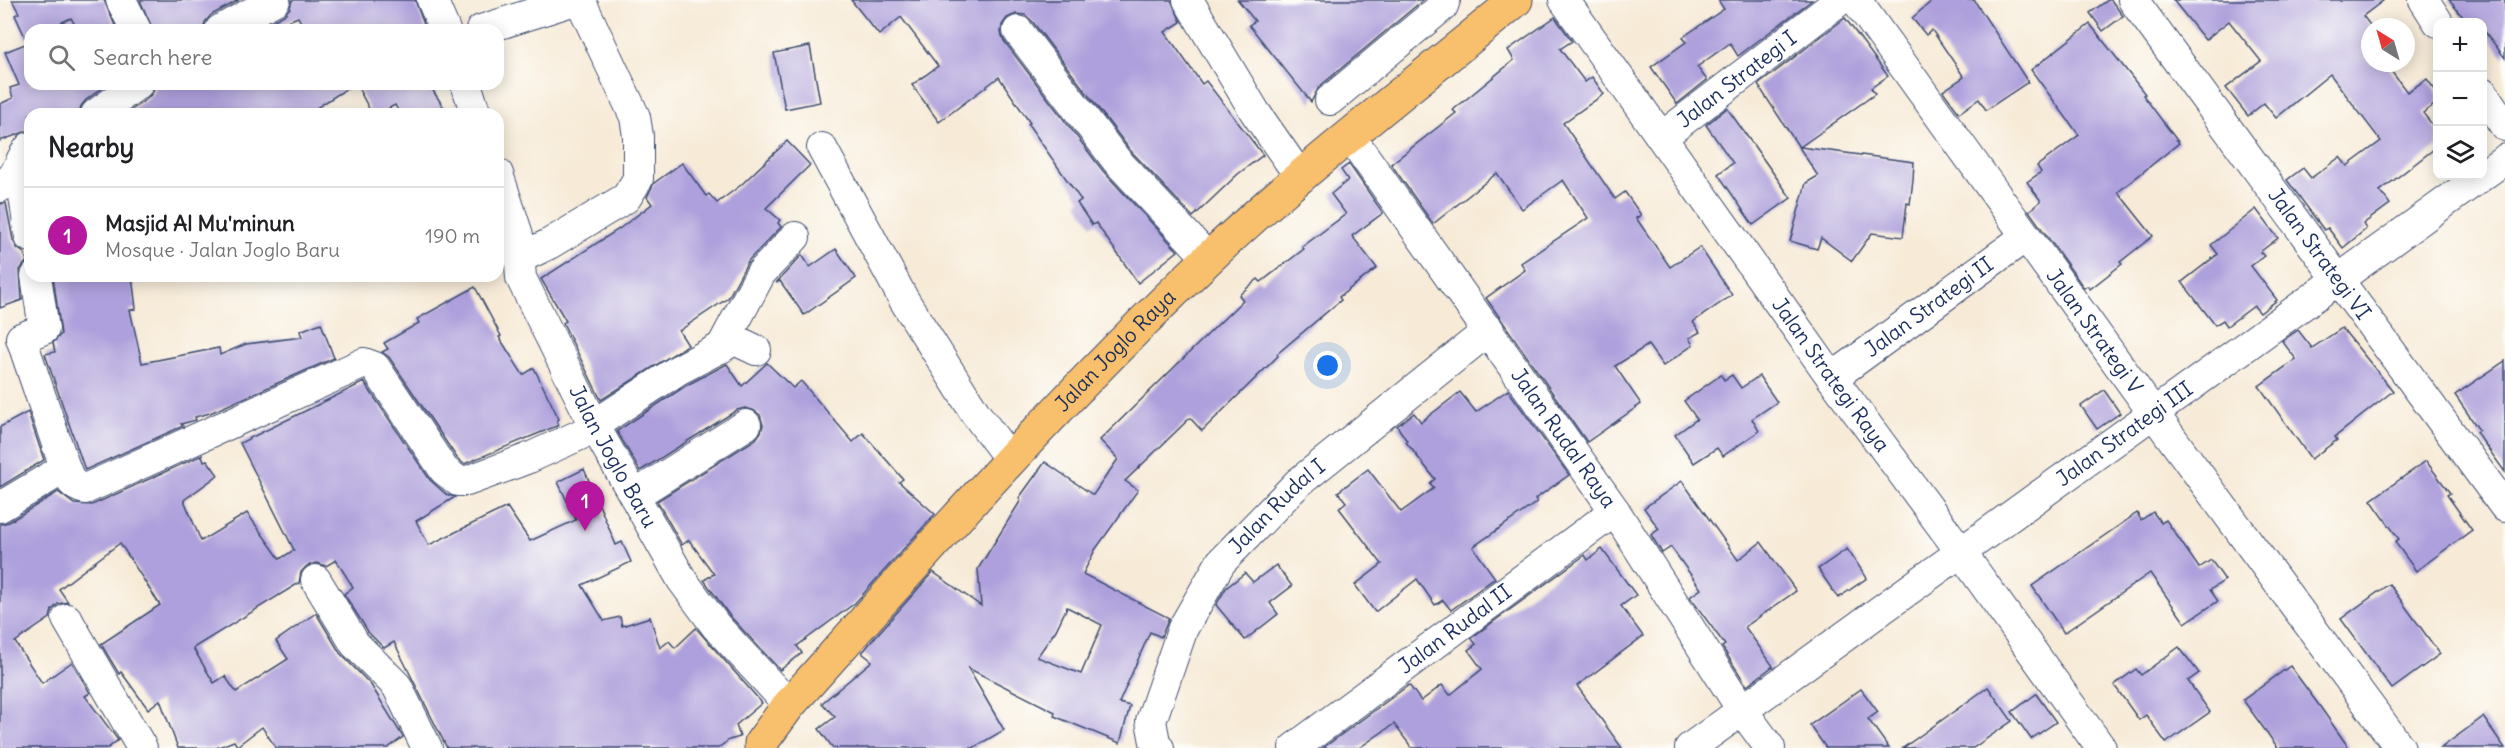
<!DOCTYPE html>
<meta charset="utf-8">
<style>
body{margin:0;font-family:Delius,sans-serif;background:#f2f2f2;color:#202124}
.controls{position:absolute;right:18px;top:18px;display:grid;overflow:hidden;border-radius:12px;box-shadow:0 3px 15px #0003}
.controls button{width:54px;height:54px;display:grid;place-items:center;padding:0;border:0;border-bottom:2px solid #e0e0e0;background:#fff;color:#202124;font:30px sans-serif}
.compass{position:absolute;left:2361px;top:18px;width:54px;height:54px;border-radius:50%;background:#fff;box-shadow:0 3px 15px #0003;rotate:323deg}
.you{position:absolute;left:1328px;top:366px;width:21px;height:21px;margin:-15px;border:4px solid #fff;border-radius:50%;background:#1a73e8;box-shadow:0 0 0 9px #1a73e833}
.badge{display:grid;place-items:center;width:39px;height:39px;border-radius:50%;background:#b5179e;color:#fff;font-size:20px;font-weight:700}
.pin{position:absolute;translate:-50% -50px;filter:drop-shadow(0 2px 3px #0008)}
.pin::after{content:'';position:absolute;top:32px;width:21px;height:18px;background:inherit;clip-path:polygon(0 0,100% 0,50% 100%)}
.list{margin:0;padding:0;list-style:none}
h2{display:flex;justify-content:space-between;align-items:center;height:78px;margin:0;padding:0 24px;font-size:26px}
h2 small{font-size:20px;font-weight:400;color:#757577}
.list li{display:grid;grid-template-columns:39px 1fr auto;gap:18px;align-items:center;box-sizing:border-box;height:96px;padding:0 24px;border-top:2px solid #e0e0e0}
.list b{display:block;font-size:22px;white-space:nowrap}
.list p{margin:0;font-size:20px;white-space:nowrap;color:#757577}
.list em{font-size:20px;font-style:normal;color:#757577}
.icon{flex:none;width:33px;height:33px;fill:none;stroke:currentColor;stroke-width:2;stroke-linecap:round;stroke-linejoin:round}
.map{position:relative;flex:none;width:2505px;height:748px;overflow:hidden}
.search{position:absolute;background:#fff;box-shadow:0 3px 15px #0003;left:24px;top:24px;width:480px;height:66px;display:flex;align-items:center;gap:15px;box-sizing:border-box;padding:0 21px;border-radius:18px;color:#757577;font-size:22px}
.panel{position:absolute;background:#fff;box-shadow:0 3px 15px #0003;left:24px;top:108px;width:480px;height:174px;border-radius:18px}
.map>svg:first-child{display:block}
.building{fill:#aea0dc;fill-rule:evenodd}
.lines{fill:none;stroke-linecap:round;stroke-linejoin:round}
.minor-casing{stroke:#3c4b70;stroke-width:32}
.major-casing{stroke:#3c4b70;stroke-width:35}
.minor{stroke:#fff;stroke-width:30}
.major{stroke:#f8bf6c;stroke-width:33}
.labels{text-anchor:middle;stroke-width:6;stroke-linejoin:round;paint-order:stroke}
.street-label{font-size:21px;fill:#1b2f5e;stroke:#fdfcf7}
</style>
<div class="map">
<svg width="2505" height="748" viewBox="0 0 2505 748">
<rect width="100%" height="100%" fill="#fdfcf7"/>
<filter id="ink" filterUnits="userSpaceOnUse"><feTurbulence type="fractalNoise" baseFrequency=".0167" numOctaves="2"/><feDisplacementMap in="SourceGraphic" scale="12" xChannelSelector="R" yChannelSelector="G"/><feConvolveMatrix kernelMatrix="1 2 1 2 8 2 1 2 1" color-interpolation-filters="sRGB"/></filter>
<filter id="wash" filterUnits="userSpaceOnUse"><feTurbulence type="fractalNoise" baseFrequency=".008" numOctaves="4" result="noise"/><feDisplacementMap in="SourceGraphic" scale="24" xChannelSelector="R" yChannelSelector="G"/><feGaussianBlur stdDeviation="1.35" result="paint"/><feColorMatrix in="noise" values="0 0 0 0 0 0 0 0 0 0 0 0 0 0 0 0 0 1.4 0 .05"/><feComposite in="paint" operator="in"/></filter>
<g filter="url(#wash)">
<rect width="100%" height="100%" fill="#f7ebd8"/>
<g id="blocks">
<!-- building -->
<g class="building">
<path d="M12 0H104L117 30H78L71 18 45 30H30V37L26 39 15 15 19 13Z"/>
<path d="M140 0H239L211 15 205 22 203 30H153Z"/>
<path d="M292 0H415L426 30H305L298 17 266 30H256L284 15 290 8Z"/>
<path d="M851 0H1171L1181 22 1165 32 1202 84 1206 81 1263 155 1238 174 1193 217 1130 150 1032 21 1025 15 1016 14 1007 18 1002 25 1001 33 1004 41 1103 171 1178 251 1138 283 1096 223 1092 225 1077 203 1081 200 1028 124 1030 123 999 77 939 122 912 85 938 66 901 17 879 35Z"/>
<path d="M1238 0H1423L1319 87 1311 102 1249 25 1255 21Z"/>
<path d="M1718 0H1812L1738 56 1730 43 1697 67 1707 80 1677 104 1651 67 1686 42 1683 37 1724 9Z"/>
<path d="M1933 0H1974L2028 82 1986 110 1979 99 1959 113 1943 91 1964 77 1932 30 1926 35 1912 18Z"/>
<path d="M2108 0H2111L2123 16 2103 31 2090 13Z"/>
<path d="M2173 0H2384L2363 16 2370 25V63H2385L2407 92 2427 79 2438 94V102L2423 113 2438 132V146L2380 191 2390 204 2363 224 2366 229 2343 248 2328 228 2324 230 2287 180 2303 168 2311 178 2340 157 2347 166 2381 141 2330 74 2276 118 2264 103 2248 116 2226 88 2261 61 2229 21 2205 40Z"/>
<path d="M2449 0H2505V58L2482 28V22H2467Z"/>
<path d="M1555 17 1572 41 1560 49 1585 82 1592 77 1604 94 1563 123 1615 199 1625 192 1641 215 1636 218 1670 267 1700 247 1732 295 1693 322 1700 332 1689 338 1693 345 1663 366 1648 345 1615 366 1641 404 1587 442 1486 298 1525 270 1521 263 1588 218 1563 180 1522 209 1497 173 1433 224 1391 164 1456 113 1453 110 1514 60 1508 50Z"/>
<path d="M1845 18 1888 76 1871 88 1875 94 1800 147 1914 162 1913 180 1910 204 1907 203 1903 237 1872 233 1852 261 1821 238 1817 249 1790 241 1806 183 1818 176 1758 85Z"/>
<path d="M2090 24 2145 94 2143 95 2179 143 2118 192 2153 236 2120 262 2122 264 2090 289 2087 286 2084 288 2029 211 2041 201 2027 182 2041 172 2037 166 2079 135 2031 70Z"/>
<path d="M30 42V84H108L86 100 81 106 79 114H30V130L0 141V104L13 98 10 88 19 85 5 52Z"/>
<path d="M810 46 820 102 785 109 774 53Z"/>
<path d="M155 84H354L307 114H126L148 98 153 92Z"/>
<path d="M356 84H435L430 86 448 114H400L395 105 378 114H372Z"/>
<path d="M1727 108 1791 198 1753 225 1718 174 1733 163 1706 125Z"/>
<path d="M787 141 810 165 766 208 780 220 778 223 781 227 748 261 728 298 679 331 688 345 601 400 563 323 566 321 541 279 619 229 652 204 647 197 654 183 682 163 706 196 709 194 717 203 741 185Z"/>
<path d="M1349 164 1383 213 1352 236 1377 268 1339 297 1341 300 1277 354 1278 356 1202 431 1190 418 1125 481 1138 490 1095 550 1083 574 1169 618 1161 637 1150 632 1119 703 1130 706 1120 743 1054 716 1055 712 968 668 1004 730 973 748H833L819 729 835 717 822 703 872 661 862 653 876 636 933 572 981 606 978 569 1021 500 1019 498 1045 462 1093 495 1118 459 1100 440 1243 300 1239 295 1258 279 1261 282 1304 249 1302 247 1346 214 1331 194 1348 180 1341 170ZM1067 607 1102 625 1081 674 1037 657 1056 630Z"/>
<path d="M6 203 13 240 17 248 24 253 27 261 20 270 22 300 0 308V204Z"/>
<path d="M2256 209 2278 238 2260 252 2264 256 2251 266 2277 300 2260 313 2254 306 2227 326 2223 320 2215 325 2182 282 2218 254 2211 245Z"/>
<path d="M836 249 856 278 804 315 780 281 776 283 802 255 810 267Z"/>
<path d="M53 276H132L136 309 130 310 142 363 219 348 220 355 246 344 302 337 300 331 321 323 334 358 210 413 195 417 196 420 181 424 183 426 85 470 45 354 55 352 53 343 61 334Z"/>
<path d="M475 287 501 336 499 337 523 375 534 368 559 419 557 421 559 425 464 464 457 458 389 357 382 352 388 349 384 343 419 323 417 319Z"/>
<path d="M2342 328 2393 391 2335 437 2337 440 2311 459 2259 386 2296 359 2282 341 2298 330 2312 348Z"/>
<path d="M2505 361V472L2476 432 2479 430 2455 395Z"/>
<path d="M767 363 793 388 801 381 853 442 863 433 903 479 899 482 935 514 855 603 797 646 802 653 780 670 729 615 704 580 714 574 689 540 682 545 657 501 756 439 761 432 763 425 760 415 753 410 745 408 737 410 640 471 617 431 687 385 727 364 742 386Z"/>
<path d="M1721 375 1724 380 1732 375 1741 388 1759 376 1777 402 1752 419 1759 431 1723 456 1717 448 1694 463 1675 435 1697 419 1684 401Z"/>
<path d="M364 382 430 480 447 495 455 497 416 521 429 545 507 507 530 541 576 520 558 482 584 469 616 545 622 542 631 562 582 585 604 621 620 617 622 626 650 617 660 648 669 641 675 648 696 628 762 703 736 725 740 737 729 740 718 748H447L394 642 384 648 369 633 344 594 353 587 336 560 326 566 316 563 307 566 301 572 299 583 193 648 214 683 225 676 236 692 288 659 276 641 316 613 340 653 371 685 403 737 388 748H276L262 727 237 746 234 741 216 748H178L160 700 148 709 121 672 119 674 101 644 160 605 120 543 59 589 68 602 58 604 52 610 50 618 15 642 42 683 72 662 90 693 85 696 118 740 108 748H0V524L9 522 58 492 74 504 92 505 202 455 204 461 207 460 218 475 184 500 201 541 247 513 280 559 294 550 240 443Z"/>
<path d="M1508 390 1569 475 1535 499 1537 502 1473 547 1495 578 1451 610 1443 600 1435 605 1417 579 1375 612 1355 585 1382 564 1339 508 1346 502 1338 492 1368 469 1401 512 1434 488 1430 483 1435 479 1406 442 1407 441 1397 426 1414 413 1421 422 1460 392 1476 412Z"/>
<path d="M2104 390 2120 413 2097 429 2081 406Z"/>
<path d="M28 412 44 460 0 487V427Z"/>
<path d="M2426 461 2450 493 2447 495 2472 530 2416 571 2395 542 2399 539 2371 500Z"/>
<path d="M1682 481 1738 560 1761 542 1796 591 1745 627 1773 666 1747 686 1722 647 1725 645 1690 597 1701 589 1671 547 1662 553 1651 535 1659 529 1644 508Z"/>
<path d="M2153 512 2161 523 2166 520 2199 568 2211 560 2225 580 2210 590 2218 601 2185 623 2150 573 2064 633 2032 586 2137 513 2141 520Z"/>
<path d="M1602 549 1636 595 1621 606 1643 636 1577 686 1622 748H1412L1394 724 1359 748H1323L1409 685 1421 701 1442 685 1450 695 1482 669 1468 650 1476 644 1471 638 1585 555 1588 560Z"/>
<path d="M1847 549 1867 578 1838 598 1818 569Z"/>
<path d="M1276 565 1292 586 1270 603 1278 614 1245 640 1216 605 1226 588 1245 573 1253 582Z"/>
<path d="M2389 584 2440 654 2392 689 2341 619Z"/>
<path d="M2179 647 2199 673 2188 681 2210 712 2166 743 2146 715 2139 720 2114 685 2136 669 2141 675Z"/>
<path d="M2290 666 2321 708 2349 748H2278L2243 700Z"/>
<path d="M1988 687 2012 721 1973 748H1903Z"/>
<path d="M1861 689 1878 712 1868 719 1889 748H1826L1810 725Z"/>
<path d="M2036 694 2056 722 2031 739 2012 712Z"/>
<path d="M2483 717 2505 748H2441Z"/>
</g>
</g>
</g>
<g filter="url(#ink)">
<use href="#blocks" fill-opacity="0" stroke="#3c4b70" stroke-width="1.5"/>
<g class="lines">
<!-- minor casing -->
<g class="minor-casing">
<g id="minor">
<path d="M121 0 136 30"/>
<path d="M432 0 445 30"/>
<path d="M1188 0 1255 112 1301 178"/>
<path id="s1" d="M1564 0 1832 378 1961 552 2101 748"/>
<path id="s2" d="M1856 0 2154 414 2400 748"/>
<path id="s3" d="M2133 0 2505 507"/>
<path d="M2424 0 2438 22"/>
<path d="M220 30 275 0"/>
<path d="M481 30 575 0"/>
<path d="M1018 31 1117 161 1208 258"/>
<path d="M466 84 476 114"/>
<path d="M2482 92 2505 126"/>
<path d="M1330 100 1443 6 1445 0"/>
<path d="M96 114 138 84"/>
<path id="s4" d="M1350 136 1615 511 1742 710 1770 748"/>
<path id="s5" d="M1663 136 1840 0"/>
<path d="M822 148 904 300 976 414 1009 458"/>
<path d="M20 168 30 237"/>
<path id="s6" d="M498 174 518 235 521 278 594 425 682 580 716 626 789 705"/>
<path d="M0 187C20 176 17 161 30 147"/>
<path d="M520 258 549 244 626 198 638 179V136L635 117 580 0"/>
<path d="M36 276 44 329 21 338 65 468C70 480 72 486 85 489L364 363 375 367 444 470 458 481H467L529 458 595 428"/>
<path d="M721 348 761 273 795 237"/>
<path id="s7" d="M1832 378 2025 237"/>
<path d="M594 425 678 370 735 340 756 350"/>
<path d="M635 495 746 425"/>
<path d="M0 507 65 468"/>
<path d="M316 580 355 644 397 686 427 748"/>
<path d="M67 619 142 748"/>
<path id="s8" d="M1159 748 1155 742 1151 721 1183 628 1221 562 1298 483 1489 330"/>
<path id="s9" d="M1294 748 1615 511"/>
<path id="s10" d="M1690 748 2505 159"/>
</g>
</g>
<!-- major casing -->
<g class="major-casing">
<g id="major">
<path id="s11" d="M761 748V743L789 705C925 553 1059 400 1208 259 1305 167 1413 86 1516 0"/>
</g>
</g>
<!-- minor -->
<use href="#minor" class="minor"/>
<!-- major -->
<use href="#major" class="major"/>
</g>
</g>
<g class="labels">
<!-- street labels -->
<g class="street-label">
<text dy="7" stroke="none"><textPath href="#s5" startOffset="93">Jalan Strategi I</textPath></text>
<text dy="7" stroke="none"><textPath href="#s3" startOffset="315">Jalan Strategi VI</textPath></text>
<text dy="7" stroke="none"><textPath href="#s7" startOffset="120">Jalan Strategi II</textPath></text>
<text dy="7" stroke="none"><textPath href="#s2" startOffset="408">Jalan Strategi V</textPath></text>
<text dy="7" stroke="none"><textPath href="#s11" startOffset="534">Jalan Joglo Raya</textPath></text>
<text dy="7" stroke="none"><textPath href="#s1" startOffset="460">Jalan Strategi Raya</textPath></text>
<text dy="7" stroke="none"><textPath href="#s10" startOffset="536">Jalan Strategi III</textPath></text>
<text dy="7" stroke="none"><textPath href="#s4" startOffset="370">Jalan Rudal Raya</textPath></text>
<text dy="7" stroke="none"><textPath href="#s6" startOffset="308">Jalan Joglo Baru</textPath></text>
<text dy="7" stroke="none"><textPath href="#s8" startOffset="282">Jalan Rudal I</textPath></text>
<text dy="7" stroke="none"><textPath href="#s9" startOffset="200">Jalan Rudal II</textPath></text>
</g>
</g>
</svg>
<div class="controls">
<button>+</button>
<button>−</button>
<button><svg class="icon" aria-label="layers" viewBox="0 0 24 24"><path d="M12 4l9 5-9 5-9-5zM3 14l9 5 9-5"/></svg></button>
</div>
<svg class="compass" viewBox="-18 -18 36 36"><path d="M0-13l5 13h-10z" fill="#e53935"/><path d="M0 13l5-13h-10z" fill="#757577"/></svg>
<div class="you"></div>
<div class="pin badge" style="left:585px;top:531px">1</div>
<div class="search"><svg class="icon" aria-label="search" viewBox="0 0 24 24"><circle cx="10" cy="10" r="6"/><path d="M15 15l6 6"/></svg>Search here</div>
<section class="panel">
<h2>Nearby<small></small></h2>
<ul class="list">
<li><span class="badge">1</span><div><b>Masjid Al Mu'minun</b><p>Mosque · Jalan Joglo Baru</p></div><em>190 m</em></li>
</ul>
</section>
</div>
